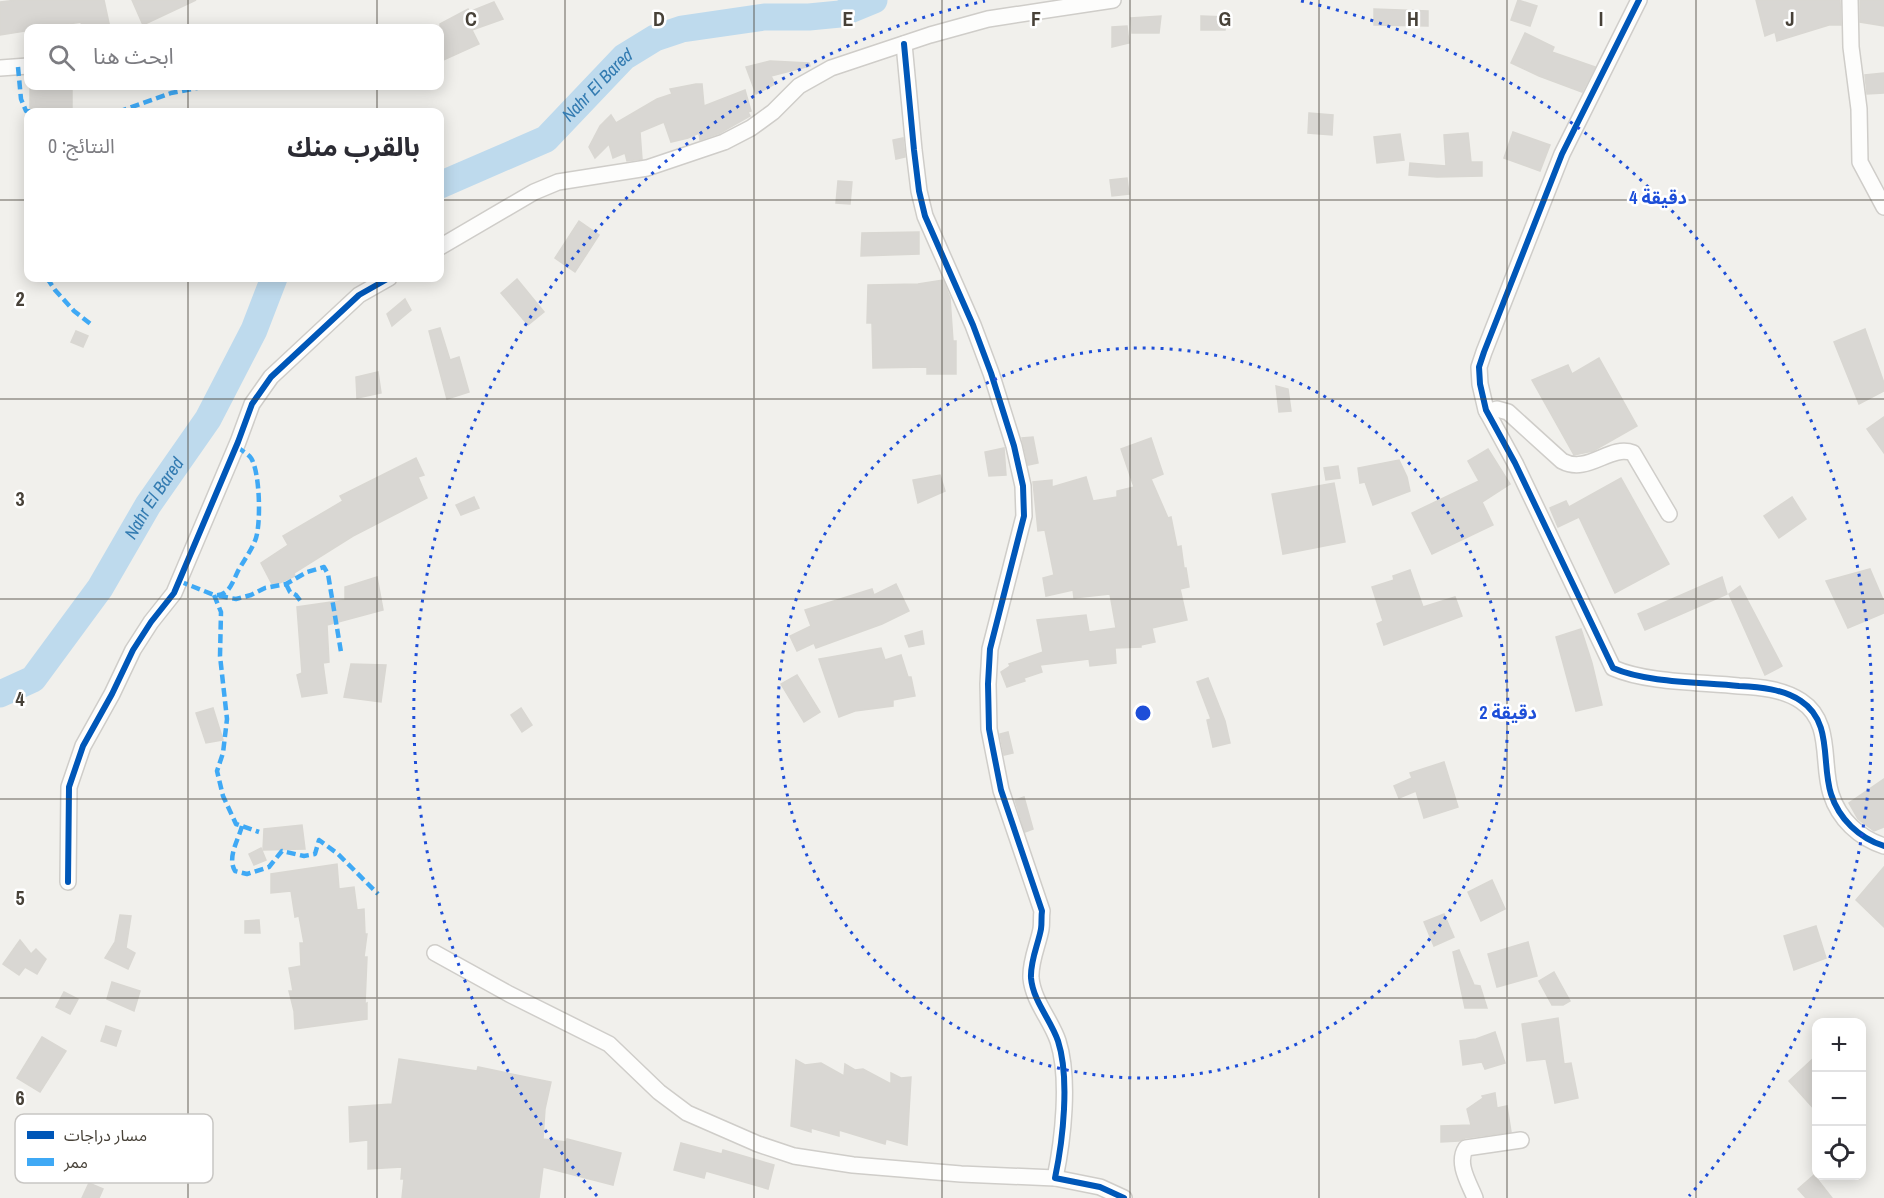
<!DOCTYPE html>
<html lang="ar">
<meta charset="utf-8">
<style>
body{margin:0;font-family:"Archivo Narrow","Noto Sans Arabic",sans-serif;background:#f2f2f3;color:#2b2b33;direction:rtl}
.controls{position:absolute;right:18px;bottom:18px;display:grid;overflow:hidden;border-radius:12px;box-shadow:0 3px 15px #0003}
.controls button{width:54px;height:54px;display:grid;place-items:center;padding:0;border:0;border-bottom:2px solid #e1e1e2;background:#fff;color:#2b2b33;font:30px sans-serif}
.list{margin:0;padding:0;list-style:none}
h2{display:flex;justify-content:space-between;align-items:center;height:78px;margin:0;padding:0 24px;font-size:26px}
h2 small{font-size:20px;font-weight:400;color:#7c7c81}
.icon{flex:none;width:33px;height:33px;fill:none;stroke:currentColor;stroke-width:2;stroke-linecap:round;stroke-linejoin:round}
.map{position:relative;flex:none;width:1884px;height:1198px;overflow:hidden;direction:ltr}
.search{position:absolute;background:#fff;box-shadow:0 3px 15px #0003;left:24px;top:24px;width:420px;height:66px;display:flex;align-items:center;gap:15px;box-sizing:border-box;padding:0 21px;border-radius:12px;color:#7c7c81;font-size:22px}
.panel{position:absolute;background:#fff;box-shadow:0 3px 15px #0003;left:24px;top:108px;width:420px;height:174px;border-radius:12px;direction:rtl}
.map>svg:first-child{display:block}
.lines{fill:none;stroke-linecap:round;stroke-linejoin:round}
.river{stroke:#bedaed;stroke-width:27}
.building{fill:#d9d7d3;stroke:#d9d7d2;stroke-width:1.5}
.minor-casing{stroke:#cfcdc9;stroke-width:18}
.minor{stroke:#fdfdfc;stroke-width:15}
.quiet{stroke:#3fa9f5;stroke-width:4.5;stroke-dasharray:9 4.5;stroke-linecap:butt}
.cycleway-casing{stroke:#fff;stroke-width:10}
.cycleway{stroke:#0057b8;stroke-width:6}
.grid{fill:none;stroke:#474138;stroke-width:1.5;stroke-opacity:0.55}
.ring{fill:none;stroke:#1d4ed8;stroke-width:3;stroke-dasharray:3 6}
.labels{text-anchor:middle;stroke-width:5;stroke-linejoin:round;paint-order:stroke}
.water-label{font-size:18px;font-style:italic;fill:#337bb1;stroke:#fff}
.key{fill:#fff;stroke:#c8c6c3;stroke-width:1.5}
.key-label{font-size:16px;fill:#474138}
.grid-label{font-size:20px;text-anchor:middle;font-weight:bold;fill:#474138;stroke:#fff;stroke-width:5;stroke-linejoin:round;paint-order:stroke}
.centre{fill:#1d4ed8;stroke:#fff;stroke-width:3}
.ring-label{font-size:18px;text-anchor:middle;font-weight:bold;fill:#1d4ed8;stroke:#fff;stroke-width:5;stroke-linejoin:round;paint-order:stroke}
</style>
<div class="map">
<svg width="1884" height="1198" viewBox="0 0 1884 1198">
<rect width="100%" height="100%" fill="#f1f0ec"/>
<g class="lines">
<!-- river -->
<g class="river">
<path id="s1" d="M440 185 546 139 624 57 655 38 682 29 764 17H809L840 14 874 0"/>
<path id="s2" d="M0 694 33 679 100 588 148 505 208 419 254 330 274 278"/>
</g>
</g>
<!-- building -->
<g class="building">
<path d="M17 0H104L110 28H82L81 22 0 35V2Z"/>
<path d="M132 0H196L143 25Z"/>
<path d="M1518 0 1537 6 1530 26 1511 20Z"/>
<path d="M1756 0H1840L1841 25H1829L1777 41 1775 32 1765 36Z"/>
<path d="M1860 0H1884V26L1860 22Z"/>
<path d="M494 2 503 19 472 30 479 44 441 61 440 24 468 9 469 12Z"/>
<path d="M1374 9 1428 11V26L1374 25Z"/>
<path d="M1161 16 1159 33H1132L1131 18Z"/>
<path d="M1201 16 1226 17 1225 30H1201Z"/>
<path d="M1127 26 1129 43 1112 47V27Z"/>
<path d="M1525 33 1554 47 1552 52 1595 67 1582 92 1539 76 1511 63Z"/>
<path d="M770 61 809 63 810 66 771 76 775 84 756 94 746 67Z"/>
<path d="M1884 73V93L1867 94 1865 75Z"/>
<path d="M696 84H702L704 106 745 90 751 111 748 112 750 116 720 133 700 140 699 133 688 138 671 142 664 122 640 132 642 159 627 161 625 153 613 158 609 144 595 158 589 147 600 126 611 115 616 123 657 99 672 94 670 89Z"/>
<rect x="30" y="86" width="42" height="23"/>
<path d="M1309 113 1333 115 1332 135 1308 133Z"/>
<path d="M1513 132 1550 145 1540 171 1504 158Z"/>
<path d="M1468 133 1471 162H1482V176L1437 177 1409 175 1410 163 1446 166 1444 135Z"/>
<path d="M1400 134 1404 160 1377 163 1374 137Z"/>
<path d="M903 138 905 157 896 159 893 140Z"/>
<path d="M1127 178 1129 194 1112 196 1110 180Z"/>
<path d="M838 181 852 182 850 204 836 203Z"/>
<path d="M579 221 599 235 575 272 555 258Z"/>
<path d="M919 232V254L861 256 862 233Z"/>
<path d="M517 279 544 312 528 325 501 293Z"/>
<path d="M943 280 950 298 953 341H956V374H927V367L873 368 872 323H867L868 285 918 284Z"/>
<path d="M405 299 411 310 392 326 387 314Z"/>
<path d="M440 328 450 360 459 357 469 392 447 399 429 331Z"/>
<path d="M1865 329 1884 383V391L1859 404 1834 342Z"/>
<path d="M76 331 88 336 83 347 71 342Z"/>
<path d="M1599 358 1637 426 1593 451 1574 455 1532 380 1568 365 1572 374Z"/>
<path d="M378 372 381 393 357 398 356 377Z"/>
<path d="M1276 386 1288 389 1291 411 1279 412Z"/>
<path d="M1884 417V453L1867 429Z"/>
<path d="M1033 437 1038 463 1028 465 1022 438Z"/>
<path d="M1151 438 1163 474 1151 479 1168 518 1171 517 1177 547 1181 546 1184 568H1186L1189 587 1180 589 1187 620 1152 628 1155 642 1141 645V647L1115 648 1116 663 1090 666 1089 659 1040 665 1042 672 1024 678 1025 681 1007 687 1001 672 1010 666 1009 664 1043 652 1037 620 1086 615 1089 632 1116 628 1110 594 1074 598 1073 590 1046 596 1043 578 1054 575 1045 530 1038 531 1033 482 1052 480V487L1086 477 1093 501 1117 497V491L1134 487 1121 449Z"/>
<path d="M1004 448 1006 475 989 476 985 452Z"/>
<path d="M1488 449 1510 484 1482 502 1493 525 1432 554 1412 513 1479 481 1468 461Z"/>
<path d="M416 458 424 475 418 477 427 498 353 536 294 573 295 576 273 586 261 563 288 545 283 536 343 501 340 496Z"/>
<path d="M1399 460 1407 477 1410 491 1373 505 1365 482 1360 483 1358 468Z"/>
<path d="M1338 466 1340 478 1326 480 1324 468Z"/>
<path d="M940 475 945 491 918 503 913 480Z"/>
<path d="M1621 478 1669 564 1615 593 1579 517 1558 527 1550 508 1566 501 1569 507Z"/>
<path d="M1334 483 1345 542 1283 554 1272 494Z"/>
<path d="M474 497 479 508 461 515 456 505Z"/>
<path d="M1792 497 1806 519 1779 538 1764 516Z"/>
<path d="M1870 569 1884 602V613L1848 628 1826 581Z"/>
<path d="M1410 570 1423 607 1455 597 1462 616 1384 645 1377 624 1383 621 1372 587 1394 580 1393 576Z"/>
<path d="M377 577 383 610 327 625 329 662 323 663 327 693 302 697 297 675 302 673 297 607 345 600V587Z"/>
<path d="M1722 577 1727 594 1645 630 1638 614Z"/>
<path d="M896 584 909 611 882 624 816 648 814 643 797 651 790 636 811 626 805 610 872 589 874 595Z"/>
<path d="M1740 586 1782 666 1765 675 1729 594Z"/>
<path d="M1581 629 1592 663 1602 705 1576 711 1556 637Z"/>
<path d="M922 631 924 644 909 647 905 636Z"/>
<path d="M881 648 885 660 901 655 908 677H911L915 696 893 700V706L855 711 839 717 819 659Z"/>
<path d="M351 664 386 665 381 702 344 697Z"/>
<path d="M797 675 820 712 804 722 781 684Z"/>
<path d="M1208 678 1225 721 1230 743 1213 747 1207 720 1211 719 1197 682Z"/>
<path d="M213 708 223 740 206 743 196 713Z"/>
<path d="M521 708 532 725 522 732 511 715Z"/>
<path d="M1008 732 1013 753 1004 755 1000 734Z"/>
<path d="M1444 762 1458 807 1424 818 1416 791 1399 798 1394 786 1412 778 1410 773Z"/>
<path d="M1884 779V827L1874 831 1858 819 1849 803Z"/>
<path d="M1024 797 1033 829 1025 832 1015 800Z"/>
<path d="M302 825 305 849 263 850 264 829Z"/>
<path d="M261 848 266 860 254 865 249 854Z"/>
<path d="M337 864 339 889 354 887 357 910 364 909 365 934H367L364 957H367L365 1004 367 1003V1019L295 1029 294 1011 289 991H293L289 968 301 966 300 943H304L299 916 295 917 291 891 271 893V874Z"/>
<path d="M1884 867V927L1856 900Z"/>
<path d="M1492 880 1505 909 1481 921 1468 892Z"/>
<path d="M1444 914 1454 937 1434 946 1424 922Z"/>
<path d="M120 915 131 916 126 948 135 953 128 969 105 958 115 942Z"/>
<path d="M259 920 260 933H245V921Z"/>
<path d="M1816 926 1826 958 1794 970 1784 936Z"/>
<path d="M20 940 31 954 36 949 46 959 37 974 25 967 19 975 3 964Z"/>
<path d="M1528 942 1537 976 1497 987 1488 954Z"/>
<path d="M1459 950 1474 985 1480 986 1487 1008H1465L1453 952Z"/>
<path d="M1554 972 1570 1001 1563 1005H1552L1539 981Z"/>
<path d="M112 982 140 991 134 1011 107 999Z"/>
<path d="M64 992 78 999 70 1014 56 1007Z"/>
<path d="M1558 1018 1564 1064 1571 1063 1578 1098 1555 1103 1546 1059 1527 1061 1522 1024Z"/>
<path d="M106 1026 121 1031 116 1046 101 1041Z"/>
<path d="M1495 1032 1505 1063 1485 1069 1482 1062 1463 1065 1460 1041 1476 1039Z"/>
<path d="M42 1037 66 1051 40 1092 17 1078Z"/>
<path d="M1816 1056V1111L1789 1081Z"/>
<path d="M399 1059 477 1071 478 1067 551 1082 545 1109 543 1139 566 1142 567 1139 621 1153 613 1185 543 1167 539 1198H402L404 1179H401L402 1167 368 1169V1140L350 1142 349 1107 392 1104Z"/>
<path d="M796 1060 805 1065 821 1063 844 1076 845 1064 855 1070 863 1069 891 1084V1073L901 1078 911 1077 907 1145 886 1139 885 1144 839 1130V1136L811 1128V1132L791 1126Z"/>
<path d="M1495 1093 1497 1108 1507 1106 1511 1132 1465 1138 1459 1141 1441 1142V1126L1471 1125 1467 1109 1483 1098 1482 1096Z"/>
<path d="M681 1143 722 1154 723 1150 774 1165 768 1189 706 1171 704 1178 674 1170Z"/>
<path d="M1814 1175 1832 1198H1806L1798 1189Z"/>
<path d="M89 1183 103 1189 99 1198H82Z"/>
</g>
<g class="lines">
<!-- minor casing -->
<g class="minor-casing">
<g id="minor">
<path d="M1639 0 1562 154 1484 352 1479 367 1480 384 1486 410 1515 463 1613 668C1647 683 1701 682 1739 686 1760 687 1783 689 1801 701 1833 722 1821 763 1831 794 1839 819 1859 838 1884 846"/>
<path d="M1850 0 1851 47 1859 109 1860 162 1884 207"/>
<path d="M904 44 914 150 919 191 925 216 973 325 991 373 1014 446 1023 486 1024 516 990 649 988 684 989 729 1001 790 1042 911C1041 917 1042 923 1041 929 1038 945 1030 961 1031 978 1033 1001 1051 1020 1058 1041 1070 1078 1063 1140 1055 1178L1100 1187 1124 1198"/>
<path d="M0 68 28 66"/>
<path d="M440 247 534 192 558 182 647 168 724 142 751 128 773 112 799 86 831 68 930 35 988 19 1113 0"/>
<path d="M1487 412 1497 409 1508 412 1562 461C1588 475 1610 444 1633 453L1669 514"/>
<path d="M68 882 69 787 83 746 112 694 133 650 151 622 174 593 238 442 252 404 271 377 359 295 389 278"/>
<path d="M435 953 509 994 609 1044 659 1092 687 1113 758 1144 794 1156 853 1165 961 1174 1055 1178"/>
<path d="M1475 1198C1469 1183 1456 1163 1466 1148L1521 1140"/>
</g>
</g>
<!-- minor -->
<use href="#minor" class="minor"/>
<!-- quiet -->
<g class="quiet">
<path d="M18 67 21 99 26 111 40 112"/>
<path d="M118 112 171 93 208 86"/>
<path d="M47 278 55 290 74 311 92 325"/>
<path d="M179 581 214 595C229 597 233 581 238 571 244 560 252 550 256 538 261 522 260 472 251 458 248 454 241 450 236 446"/>
<path d="M286 584 290 592 296 595 302 603"/>
<path d="M214 595 221 612 220 656 227 719 223 753 217 771 223 796 236 824 259 832"/>
<path d="M219 596 236 599 251 595 265 588 286 584 307 572 324 567 328 574 341 652"/>
<path d="M242 826C238 841 227 857 235 871L247 874 269 867 282 851 304 856 315 854 319 840 338 854 378 894"/>
</g>
<!-- cycleway casing -->
<g class="cycleway-casing">
<g id="cycleway">
<path d="M1639 0 1562 154 1484 352 1479 367 1480 384 1486 410 1515 463 1613 668C1647 683 1701 682 1739 686 1760 687 1783 689 1801 701 1833 722 1821 763 1831 794 1839 819 1859 838 1884 846"/>
<path d="M904 44 914 150 919 191 925 216 973 325 991 373 1014 446 1023 486 1024 516 990 649 988 684 989 729 1001 790 1042 911C1041 917 1042 923 1041 929 1038 945 1030 961 1031 978 1033 1001 1051 1020 1058 1041 1070 1078 1063 1140 1055 1178L1100 1187 1124 1198"/>
<path d="M68 882 69 787 83 746 112 694 133 650 151 622 174 593 238 442 252 404 271 377 359 295 389 278"/>
</g>
</g>
<!-- cycleway -->
<use href="#cycleway" class="cycleway"/>
</g>
<!-- grid -->
<path class="grid" d="M188 0V28M377 0V28M565 0V1198M754 0V1198M942 0V1198M1130 0V1198M1319 0V1198M1507 0V1198M1696 0V1198M188 86V112M377 86V112M0 200H28M440 200H1884M188 278V1198M377 278V1198M0 399H1884M0 599H1884M0 799H1884M0 998H1884"/>
<!-- distance rings -->
<g class="ring">
<circle cx="1143" cy="713" r="365"/>
<path d="M597 1196A729 729 0 0 1 985 1M1301 1A729 729 0 0 1 1689 1196"/>
</g>
<g class="labels">
<!-- water labels -->
<g class="water-label">
<text dy="6" stroke="none"><textPath href="#s1" startOffset="190">Nahr El Bared</textPath></text>
<text dy="6" stroke="none"><textPath href="#s2" startOffset="254">Nahr El Bared</textPath></text>
</g>
</g>
<!-- legend -->
<rect x="15" y="1114" width="198" height="69" rx="9" class="key"/>
<rect x="27" y="1131" width="27" height="8" fill="#0057b8"/>
<rect x="27" y="1158" width="27" height="8" fill="#3fa9f5"/>
<g class="key-label">
<text x="64" y="1141">مسار دراجات</text>
<text x="64" y="1168">ممر</text>
</g>
<g class="grid-label">
<text x="471" y="26">C</text>
<text x="659" y="26">D</text>
<text x="848" y="26">E</text>
<text x="1036" y="26">F</text>
<text x="1225" y="26">G</text>
<text x="1413" y="26">H</text>
<text x="1601" y="26">I</text>
<text x="1790" y="26">J</text>
<text x="20" y="306">2</text>
<text x="20" y="506">3</text>
<text x="20" y="706">4</text>
<text x="20" y="905">5</text>
<text x="20" y="1105">6</text>
</g>
<circle cx="1143" cy="713" r="9" class="centre"/>
<g class="ring-label">
<text x="1658" y="204">4 دقيقة</text>
<text x="1508" y="719">2 دقيقة</text>
</g>
</svg>
<div class="controls">
<button>+</button>
<button>−</button>
<button><svg class="icon" aria-label="locate" viewBox="0 0 24 24"><circle cx="12" cy="12" r="6"/><path d="M12 2v4M12 18v4M2 12h4M18 12h4"/></svg></button>
</div>
<div class="search"><svg class="icon" aria-label="search" viewBox="0 0 24 24"><circle cx="10" cy="10" r="6"/><path d="M15 15l6 6"/></svg>ابحث هنا</div>
<section class="panel">
<h2>بالقرب منك<small>النتائج: 0</small></h2>
<ul class="list">
</ul>
</section>
</div>
